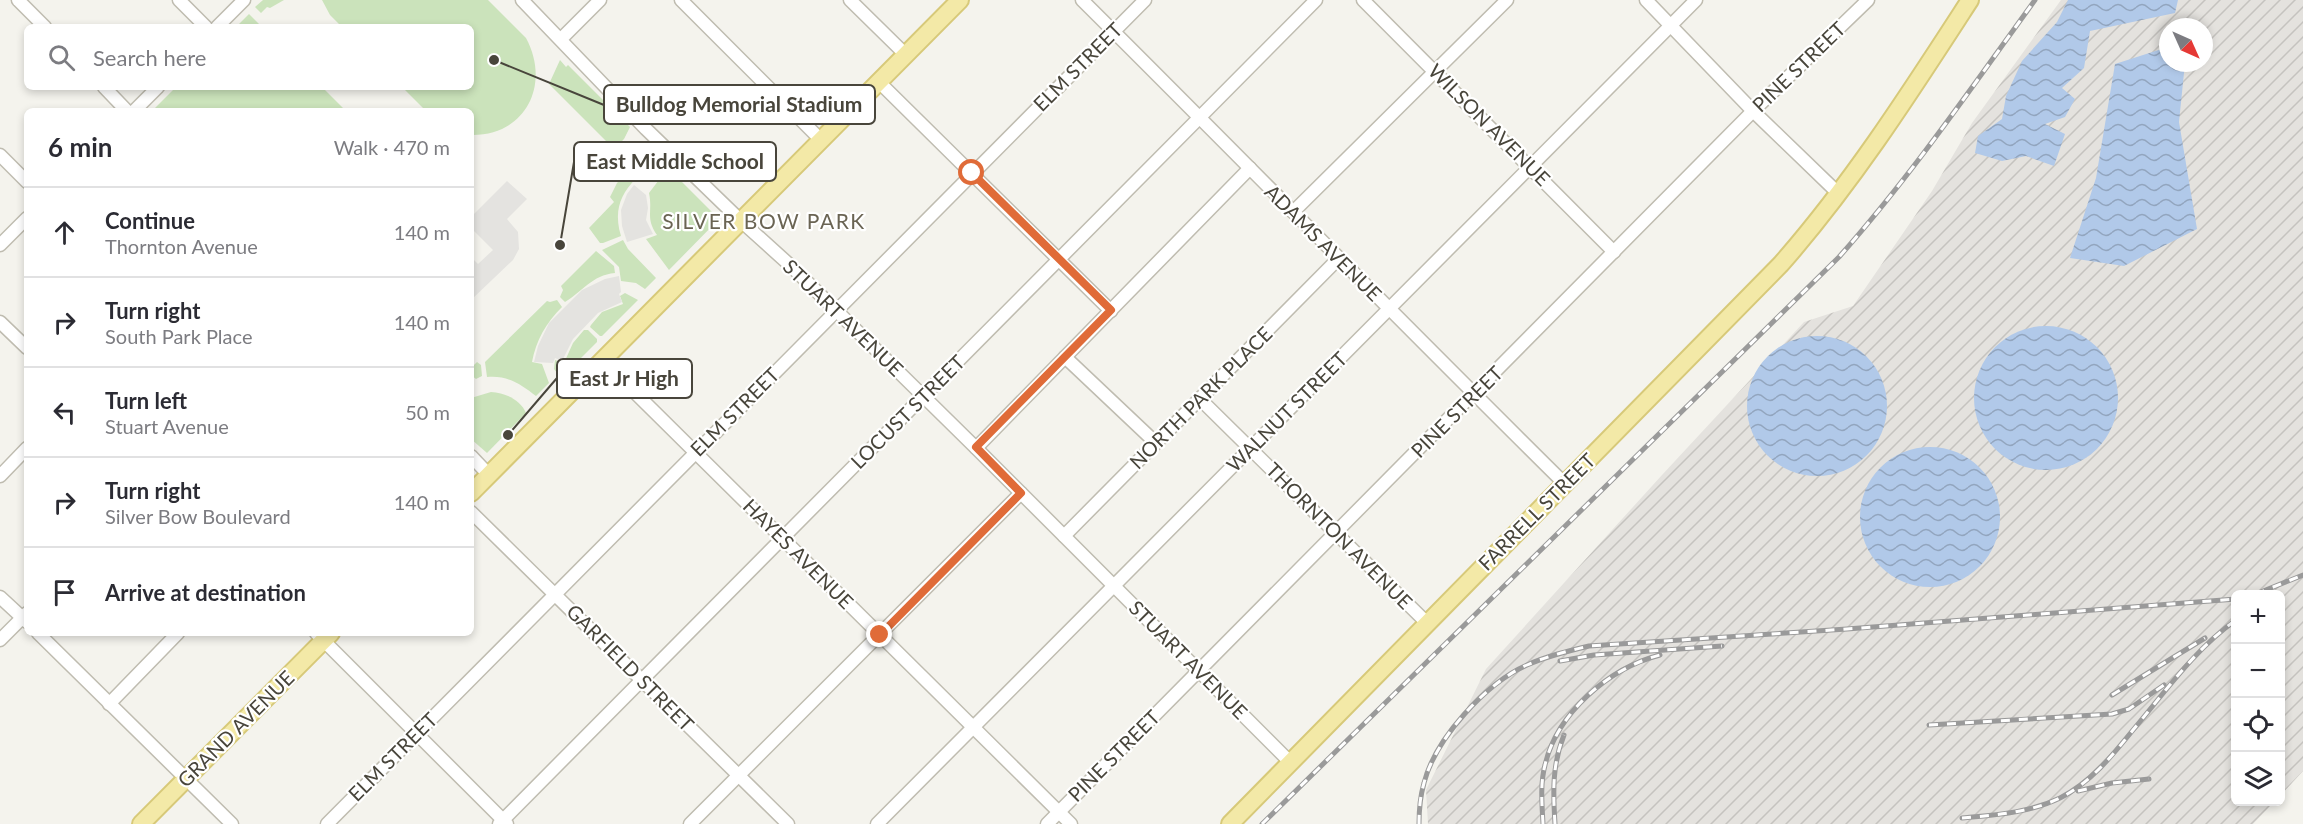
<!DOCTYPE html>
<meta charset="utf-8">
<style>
body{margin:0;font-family:Lato,sans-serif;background:#f7f7f7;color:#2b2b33}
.controls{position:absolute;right:18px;bottom:18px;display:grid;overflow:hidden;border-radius:9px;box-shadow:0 3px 9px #0003}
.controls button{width:54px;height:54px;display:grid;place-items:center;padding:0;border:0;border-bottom:2px solid #e1e1e2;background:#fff;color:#2b2b33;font:30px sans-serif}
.compass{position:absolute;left:2159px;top:18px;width:54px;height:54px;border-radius:50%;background:#fff;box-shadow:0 3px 9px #0003;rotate:135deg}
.stop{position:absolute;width:18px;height:18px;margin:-14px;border:4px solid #e06b38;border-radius:50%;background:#fff}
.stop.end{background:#e06b38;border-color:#fff;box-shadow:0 2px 6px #0008}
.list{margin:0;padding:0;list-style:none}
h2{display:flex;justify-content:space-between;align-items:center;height:78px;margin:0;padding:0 24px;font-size:26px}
h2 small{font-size:20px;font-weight:400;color:#7c7c81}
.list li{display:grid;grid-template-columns:39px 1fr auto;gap:18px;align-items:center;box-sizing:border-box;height:90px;padding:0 24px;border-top:2px solid #e1e1e2}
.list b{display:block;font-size:22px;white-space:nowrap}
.list p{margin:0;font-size:20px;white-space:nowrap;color:#7c7c81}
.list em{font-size:20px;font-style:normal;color:#7c7c81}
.icon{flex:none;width:33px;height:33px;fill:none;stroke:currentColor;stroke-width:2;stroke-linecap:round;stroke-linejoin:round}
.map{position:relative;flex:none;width:2303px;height:824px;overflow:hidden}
.search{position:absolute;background:#fff;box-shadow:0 3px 9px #0003;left:24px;top:24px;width:450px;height:66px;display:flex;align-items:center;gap:15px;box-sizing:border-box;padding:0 21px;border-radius:9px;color:#7c7c81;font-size:22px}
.panel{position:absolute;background:#fff;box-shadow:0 3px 9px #0003;left:24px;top:108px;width:450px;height:528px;border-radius:9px}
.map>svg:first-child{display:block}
.industrial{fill:url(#industrial-furrows);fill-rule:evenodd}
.grass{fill:#cbe3bb}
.parking{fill:#e4e3e0}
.water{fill:url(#water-waves)}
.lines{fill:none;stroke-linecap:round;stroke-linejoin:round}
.minor-casing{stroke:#bfbcb0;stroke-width:15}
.major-casing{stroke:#d7c979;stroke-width:20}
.minor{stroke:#fff;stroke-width:12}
.major{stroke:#f3e9a7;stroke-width:16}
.rail-casing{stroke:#9a9a9a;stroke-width:5}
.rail{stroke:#fff;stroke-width:3;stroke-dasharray:9;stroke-linecap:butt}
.route{stroke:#e06b38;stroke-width:8}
.labels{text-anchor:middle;stroke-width:4.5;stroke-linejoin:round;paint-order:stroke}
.street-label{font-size:20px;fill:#48453b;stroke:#fff}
.neighbourhood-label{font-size:21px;letter-spacing:1.5px;fill:#6a6453;stroke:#fff}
.leader{fill:none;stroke:#48453b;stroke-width:2}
.callout-dot{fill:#48453b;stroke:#fff;stroke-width:2}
.callout{fill:#fff;stroke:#48453b;stroke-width:2}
.callout-label{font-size:21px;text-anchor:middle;font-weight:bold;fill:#48453b}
</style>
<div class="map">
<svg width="2303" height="824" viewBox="0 0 2303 824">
<defs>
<pattern id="industrial-furrows" width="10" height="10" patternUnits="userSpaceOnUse" patternTransform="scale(1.5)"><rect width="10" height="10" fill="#e4e2de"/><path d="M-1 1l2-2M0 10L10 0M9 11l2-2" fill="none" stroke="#c5c3bf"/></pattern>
<pattern id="water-waves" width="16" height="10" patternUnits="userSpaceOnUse" patternTransform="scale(1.5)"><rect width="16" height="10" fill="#b1c9e9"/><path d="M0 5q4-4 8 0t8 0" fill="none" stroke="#92a5be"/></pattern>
</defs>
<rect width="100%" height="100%" fill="#f4f3ed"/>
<!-- industrial -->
<path class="industrial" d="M2061 0H2303V771L2281 795 2280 594H2236V802H2274L2253 824H1428L1426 790 1486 669 1662 475 1804 322 1853 306 1932 191 1972 123ZM2168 27H2204V63H2168Z"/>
<!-- grass -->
<g class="grass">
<path d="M263 0H284L270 8 267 7 261 13 255 7Z"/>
<path d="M322 0H488L526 38C551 84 526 136 471 135V111H426L402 87H471V27H342L330 15Z"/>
<path d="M249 14 262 27H236Z"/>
<path d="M560 60 566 67 568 65 630 127 624 139 614 149 549 84Z"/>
<path d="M176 87H322L346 111H152Z"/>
<path d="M650 150 656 159C631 183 610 198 621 236L603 243H600L589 228 614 202 610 197 617 183Z"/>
<path d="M668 168 719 219 669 270 646 239 657 235C645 217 653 212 649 193Z"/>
<path d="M623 240 628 249 656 278 645 289 636 283 621 281 619 267 602 250Z"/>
<path d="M596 251 614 266 615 273C592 275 582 292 565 302L560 297 563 290 561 286Z"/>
<path d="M625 293 638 300 602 336H600L590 327 591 325 602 312 623 304 620 296Z"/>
<path d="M557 300 562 307C546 323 536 340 532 362L542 364 549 383 536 396C521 384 507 375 487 377L485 362 547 301 550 302Z"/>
<path d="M584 330H588L597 339V342L561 378 554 369 555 360 564 363 573 343Z"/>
<path d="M477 362 481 365 482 376 476 379 471 375V368Z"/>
<path d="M491 392C505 393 520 399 526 413L487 453 471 439V398Z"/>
</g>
<!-- parking -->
<g class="parking">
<path d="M507 181 527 199 507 219 518 232 519 249 513 260 471 300V257L478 264 493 250 471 228V217Z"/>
<path d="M634 185 646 195 648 208 646 220 653 234 627 242 622 226 621 210 627 194Z"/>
<path d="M619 276 621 292 619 294 622 302 598 313 573 339 562 361 555 358 553 363 534 362 538 346 549 323 582 290 605 279Z"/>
</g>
<!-- water -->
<g class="water">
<path d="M2068 0H2178L2175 13 2090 31 2084 68 2062 88 2075 99 2065 117 2045 124 2065 134 2054 166 2026 156 2002 161 1975 153 1978 136 2002 119 2006 96 2022 61 2057 22Z"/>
<path d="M2168 47V63H2185L2179 122 2197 229 2124 266 2070 258 2096 178 2115 64Z"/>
<circle cx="2046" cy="398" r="72"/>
<circle cx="1817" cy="406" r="70"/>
<circle cx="1930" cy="517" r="70"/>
</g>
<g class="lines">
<!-- minor casing -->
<g class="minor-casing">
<g id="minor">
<path d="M18 0 45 27"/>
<path d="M179 0 206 27"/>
<path d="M522 0 646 129 741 221 792 267 976 448 1291 763"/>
<path d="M681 0 821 140"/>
<path d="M850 0 906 55"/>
<path d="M1082 0C1244 161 1403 324 1565 484"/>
<path d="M1363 0 1614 252"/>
<path d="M1646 0 1753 111 1839 194"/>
<path d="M217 27 244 0"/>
<path d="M561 39 600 0"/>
<path d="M879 82 1111 311"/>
<path d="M104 87 127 111"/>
<path d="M134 111 158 87"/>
<path d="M0 155 27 182"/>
<path d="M1293 212 1507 0"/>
<path d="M0 245 27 218"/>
<path d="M0 322 27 348"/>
<path d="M1065 357 1156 443"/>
<path d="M602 360 1071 824"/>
<path d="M1200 399 1427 623"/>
<path d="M976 448 1250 168"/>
<path d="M471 456 489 475"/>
<path d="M0 476 27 448"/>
<path d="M471 512 788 824"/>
<path d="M1064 536 1338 259"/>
<path d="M0 597 27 622"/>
<path d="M38 633 232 824"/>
<path d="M316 633 507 824"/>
<path d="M0 640 27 613"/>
<path d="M109 704 178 633"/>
<path d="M327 824 1145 0"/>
<path d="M499 824 1316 0"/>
<path d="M690 824 1021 493"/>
<path d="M877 824 1696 0"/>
<path d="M1047 824 1753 111 1868 0"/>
</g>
</g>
<!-- major casing -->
<g class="major-casing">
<g id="major">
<path d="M471 493 960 0"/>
<path d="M141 824 331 633"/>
<path d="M1230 824 1781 264C1853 182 1911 91 1970 0"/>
</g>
</g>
<!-- minor -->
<use href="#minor" class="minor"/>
<!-- major -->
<use href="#major" class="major"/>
<!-- rail casing -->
<g class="rail-casing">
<g id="rail">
<path d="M2256 594 2303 575"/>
<path d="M1560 661 1594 655 1722 646"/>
<path d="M2112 695 2205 638"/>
<path d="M1929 725 2112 714 2129 709 2164 685"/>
<path d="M2078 791 2112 783 2149 779"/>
<path d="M1962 818C1995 815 2029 813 2060 798 2090 783 2112 756 2133 730 2165 692 2195 649 2236 620"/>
<path d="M1262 824 1839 257C1911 176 1972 87 2035 0"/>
<path d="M1419 824C1419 810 1420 797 1424 783 1435 739 1486 683 1527 665 1547 656 1568 651 1589 646L1847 629 2236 599"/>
<path d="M1543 824C1542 804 1540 784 1545 765 1557 713 1609 668 1660 655"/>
<path d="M1555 824C1553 792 1552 765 1564 735"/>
</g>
</g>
<!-- rail -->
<use href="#rail" class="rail"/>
</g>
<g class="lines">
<!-- route -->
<path class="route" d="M880 635 1021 493 976 447 1111 310 972 173"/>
</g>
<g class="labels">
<!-- street labels -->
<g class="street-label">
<text transform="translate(1078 67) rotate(-45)" y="7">ELM STREET</text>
<text transform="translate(1799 67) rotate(-44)" y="7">PINE STREET</text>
<text transform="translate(1489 125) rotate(45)" y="7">WILSON AVENUE</text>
<text transform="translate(1323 243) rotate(45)" y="7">ADAMS AVENUE</text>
<text transform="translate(843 318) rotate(44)" y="7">STUART AVENUE</text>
<text transform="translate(1201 398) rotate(-45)" y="7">NORTH PARK PLACE</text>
<text transform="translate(735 412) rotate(-45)" y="7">ELM STREET</text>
<text transform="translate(908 412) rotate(-45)" y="7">LOCUST STREET</text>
<text transform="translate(1287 412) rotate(-45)" y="7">WALNUT STREET</text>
<text transform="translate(1457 412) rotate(-45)" y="7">PINE STREET</text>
<text transform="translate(1537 512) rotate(-45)" y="7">FARRELL STREET</text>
<text transform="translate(1339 536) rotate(45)" y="7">THORNTON AVENUE</text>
<text transform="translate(798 554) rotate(45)" y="7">HAYES AVENUE</text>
<text transform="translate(1188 660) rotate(45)" y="7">STUART AVENUE</text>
<text transform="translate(630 668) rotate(45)" y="7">GARFIELD STREET</text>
<text transform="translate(236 729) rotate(-45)" y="7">GRAND AVENUE</text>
<text transform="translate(1114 756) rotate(-45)" y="7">PINE STREET</text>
<text transform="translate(393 757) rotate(-45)" y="7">ELM STREET</text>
</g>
<!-- neighbourhood labels -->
<g class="neighbourhood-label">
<text x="764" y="229">SILVER BOW PARK</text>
</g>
</g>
<!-- callouts -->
<path class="leader" d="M494 60L604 105M560 245L574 162M508 435L557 378"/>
<g class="callout-dot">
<circle cx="494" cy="60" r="6"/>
<circle cx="560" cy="245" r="6"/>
<circle cx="508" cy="435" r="6"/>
</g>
<g class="callout">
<rect x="604" y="85" width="271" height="39" rx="6"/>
<rect x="574" y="142" width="202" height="39" rx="6"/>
<rect x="557" y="359" width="135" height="39" rx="6"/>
</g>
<g class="callout-label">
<text x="739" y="112">Bulldog Memorial Stadium</text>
<text x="675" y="169">East Middle School</text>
<text x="624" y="386">East Jr High</text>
</g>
</svg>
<div class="controls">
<button>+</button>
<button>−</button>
<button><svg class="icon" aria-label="locate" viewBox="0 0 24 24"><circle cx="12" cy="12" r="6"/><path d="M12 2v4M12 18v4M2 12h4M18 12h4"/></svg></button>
<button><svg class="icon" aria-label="layers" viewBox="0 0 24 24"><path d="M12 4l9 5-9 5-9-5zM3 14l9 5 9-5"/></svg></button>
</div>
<svg class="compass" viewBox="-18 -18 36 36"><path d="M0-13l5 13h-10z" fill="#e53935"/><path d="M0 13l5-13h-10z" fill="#7c7c81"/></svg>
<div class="stop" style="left:972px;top:173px"></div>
<div class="stop end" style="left:880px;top:635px"></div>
<div class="search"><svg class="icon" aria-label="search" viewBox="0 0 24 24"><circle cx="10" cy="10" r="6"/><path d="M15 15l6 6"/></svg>Search here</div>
<section class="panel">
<h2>6 min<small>Walk · 470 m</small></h2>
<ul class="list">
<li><svg class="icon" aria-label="ahead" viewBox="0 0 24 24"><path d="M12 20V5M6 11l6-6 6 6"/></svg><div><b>Continue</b><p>Thornton Avenue</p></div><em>140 m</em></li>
<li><svg class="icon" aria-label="right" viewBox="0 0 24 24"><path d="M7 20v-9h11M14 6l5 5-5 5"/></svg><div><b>Turn right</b><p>South Park Place</p></div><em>140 m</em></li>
<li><svg class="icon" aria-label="left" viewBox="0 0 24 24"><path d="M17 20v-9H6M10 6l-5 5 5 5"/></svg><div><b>Turn left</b><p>Stuart Avenue</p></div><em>50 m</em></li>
<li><svg class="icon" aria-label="right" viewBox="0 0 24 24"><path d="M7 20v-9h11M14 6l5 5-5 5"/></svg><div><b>Turn right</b><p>Silver Bow Boulevard</p></div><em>140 m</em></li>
<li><svg class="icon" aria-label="arrive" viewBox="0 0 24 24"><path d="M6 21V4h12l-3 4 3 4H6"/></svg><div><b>Arrive at destination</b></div></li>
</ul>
</section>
</div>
